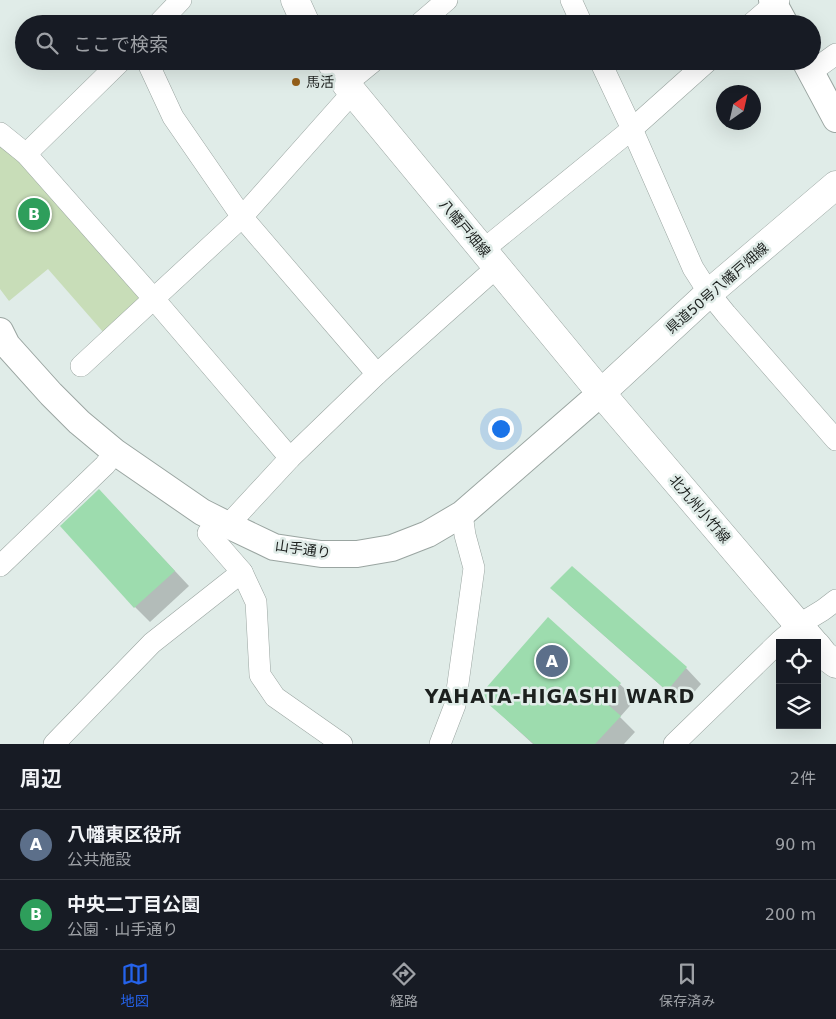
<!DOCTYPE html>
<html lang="ja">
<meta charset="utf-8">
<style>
body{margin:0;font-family:"DejaVu Sans","Noto Sans JP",sans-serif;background:#242831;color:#f1f3f6}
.controls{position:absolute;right:15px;bottom:15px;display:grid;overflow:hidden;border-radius:0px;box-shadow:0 5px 20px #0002}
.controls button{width:45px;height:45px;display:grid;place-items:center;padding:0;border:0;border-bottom:1px solid #363941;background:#171b24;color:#f1f3f6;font:25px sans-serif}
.compass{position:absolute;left:716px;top:85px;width:45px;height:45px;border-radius:50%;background:#171b24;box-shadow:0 5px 20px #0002;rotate:34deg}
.you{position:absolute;left:500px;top:428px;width:18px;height:18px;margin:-12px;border:4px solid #fff;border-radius:50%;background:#1a73e8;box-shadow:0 0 0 8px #1a73e833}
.badge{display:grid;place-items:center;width:32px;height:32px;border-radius:50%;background:#2563eb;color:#fff;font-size:16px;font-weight:700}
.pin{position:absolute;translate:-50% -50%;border:2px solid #fff;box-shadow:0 1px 5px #0006}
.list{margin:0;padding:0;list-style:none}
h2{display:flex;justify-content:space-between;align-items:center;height:65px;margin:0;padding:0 20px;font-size:21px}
h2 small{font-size:16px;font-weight:400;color:#9ea1a6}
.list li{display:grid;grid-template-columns:32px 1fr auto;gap:15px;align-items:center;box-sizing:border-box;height:70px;padding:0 20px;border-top:1px solid #363941}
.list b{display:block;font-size:19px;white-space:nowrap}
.list p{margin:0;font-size:16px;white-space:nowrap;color:#9ea1a6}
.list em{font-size:16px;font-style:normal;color:#9ea1a6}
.icon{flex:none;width:28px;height:28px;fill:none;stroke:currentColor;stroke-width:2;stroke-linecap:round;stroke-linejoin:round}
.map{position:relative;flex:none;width:836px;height:744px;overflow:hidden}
.search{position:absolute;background:#171b24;box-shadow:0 5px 20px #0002;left:15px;right:15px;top:15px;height:55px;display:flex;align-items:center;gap:12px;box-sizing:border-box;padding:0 18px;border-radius:28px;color:#9ea1a6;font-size:19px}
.sheet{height:205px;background:#171b24}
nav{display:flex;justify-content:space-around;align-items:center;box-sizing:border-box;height:70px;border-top:1px solid #363941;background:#171b24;font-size:14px;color:#9ea1a6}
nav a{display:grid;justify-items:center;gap:2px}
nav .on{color:#2563eb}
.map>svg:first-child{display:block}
.green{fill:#c8ddb8}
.shadow{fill:#0003}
.building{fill:#9ddcae}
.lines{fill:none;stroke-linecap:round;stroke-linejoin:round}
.minor-casing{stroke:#9aa5a1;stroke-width:22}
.tertiary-casing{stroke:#9aa5a1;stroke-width:28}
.primary-casing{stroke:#9aa5a1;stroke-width:29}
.minor{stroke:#fff;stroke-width:21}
.tertiary{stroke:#fff;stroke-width:26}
.primary{stroke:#fff;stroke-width:28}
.poi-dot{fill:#97611a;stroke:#e0ece8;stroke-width:2}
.labels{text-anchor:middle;stroke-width:5;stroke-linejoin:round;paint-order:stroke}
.poi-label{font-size:14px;fill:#1c201e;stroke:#e0ece8;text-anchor:start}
.street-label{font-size:14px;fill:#1c201e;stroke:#e0ece8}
.district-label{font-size:19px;font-weight:bold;letter-spacing:1px;fill:#1c201e;stroke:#e0ece8}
</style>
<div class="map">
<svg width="836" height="744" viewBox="0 0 836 744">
<rect width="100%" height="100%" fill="#e0ece8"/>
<!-- green -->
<path class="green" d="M0 142 20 159 142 299 104 333 48 269 9 301 0 289Z"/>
<!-- shadow -->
<g class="shadow">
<path d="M114 506 189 586 150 622 135 607Z"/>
<path d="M567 603 686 668 701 684 683 705Z"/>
<path d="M548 619 636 699 620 717 635 732 624 744H533L481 696Z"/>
</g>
<!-- building -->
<g class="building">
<path d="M99 489 175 571 134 608 60 526Z"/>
<path d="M572 566 687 667 667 691 550 588Z"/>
<path d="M548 617 621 683 605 702 621 716 595 744H534L479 696Z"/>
</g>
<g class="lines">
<!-- minor casing -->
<g class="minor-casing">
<g id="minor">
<path d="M571 0 582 24"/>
<path d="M158 24 181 0"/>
<path d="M419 24 447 0"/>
<path d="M751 24 779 0"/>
<path d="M147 61 173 117 242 217 377 374"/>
<path d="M600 61 632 129 693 268 709 293 726 314 836 440"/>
<path d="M811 72 836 54"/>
<path d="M346 84 374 61"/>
<path d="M0 133 26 154 154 299 290 458"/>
<path d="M26 154 121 61"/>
<path d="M483 250 632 129 708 61"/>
<path d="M81 366 242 217 353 92"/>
<path d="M0 566 105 465 115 452"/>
<path d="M242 572 256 602 260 675 275 697 342 744"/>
<path d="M54 744 152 643 242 572 208 533 228 525 290 458 377 374 497 267"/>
<path d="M440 744 455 705 474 568 465 535 462 514"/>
<path d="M674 744 780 641 800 624 823 610 836 600"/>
</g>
</g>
<!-- tertiary casing -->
<g class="tertiary-casing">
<g id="tertiary">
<path d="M772 0 785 24"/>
<path d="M805 61 836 119"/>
<path d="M0 331 7 345 51 394 79 422 115 452 202 512 228 525 274 547 321 554H357L392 548 428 534 462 514 601 393"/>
</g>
</g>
<!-- primary casing -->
<g class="primary-casing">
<g id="primary">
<path d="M295 0 306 24"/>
<path d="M330 61 346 84 601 393 814 643"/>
<path d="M601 393 709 293 836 185"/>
<path d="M817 646 824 655 836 664"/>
</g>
</g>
<!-- minor -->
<use href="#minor" class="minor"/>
<!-- tertiary -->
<use href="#tertiary" class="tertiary"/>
<!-- primary -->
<use href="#primary" class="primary"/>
</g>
<!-- markers -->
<circle class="poi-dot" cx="296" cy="82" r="5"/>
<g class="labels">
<!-- poi labels -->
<g class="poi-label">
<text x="306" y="87">馬活</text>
</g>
<!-- street labels -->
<g class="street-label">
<text transform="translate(465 228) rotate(50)" y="5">八幡戸畑線</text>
<text transform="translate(717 288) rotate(-41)" y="5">県道50号八幡戸畑線</text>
<text transform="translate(700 509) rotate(49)" y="5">北九州小竹線</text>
<text transform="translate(303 549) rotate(8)" y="5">山手通り</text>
</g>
<!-- district labels -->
<g class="district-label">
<text x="560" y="703">YAHATA-HIGASHI WARD</text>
</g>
</g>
</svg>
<div class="controls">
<button><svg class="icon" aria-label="locate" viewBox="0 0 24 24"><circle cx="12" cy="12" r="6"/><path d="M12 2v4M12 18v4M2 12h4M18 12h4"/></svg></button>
<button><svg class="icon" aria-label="layers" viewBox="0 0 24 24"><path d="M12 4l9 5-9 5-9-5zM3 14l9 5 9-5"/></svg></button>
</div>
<svg class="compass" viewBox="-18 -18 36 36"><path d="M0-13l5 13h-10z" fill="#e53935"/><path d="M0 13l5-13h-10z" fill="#9ea1a6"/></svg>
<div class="you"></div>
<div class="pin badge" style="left:552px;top:661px;background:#5c6f8a">A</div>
<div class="pin badge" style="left:34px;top:214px;background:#2e9e5b">B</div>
<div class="search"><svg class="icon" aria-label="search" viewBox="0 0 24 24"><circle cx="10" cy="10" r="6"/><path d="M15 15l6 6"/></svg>ここで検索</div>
</div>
<section class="sheet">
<h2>周辺<small>2件</small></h2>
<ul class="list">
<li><span class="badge" style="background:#5c6f8a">A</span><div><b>八幡東区役所</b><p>公共施設</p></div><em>90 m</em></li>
<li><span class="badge" style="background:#2e9e5b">B</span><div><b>中央二丁目公園</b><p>公園 · 山手通り</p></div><em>200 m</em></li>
</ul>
</section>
<nav>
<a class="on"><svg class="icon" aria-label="map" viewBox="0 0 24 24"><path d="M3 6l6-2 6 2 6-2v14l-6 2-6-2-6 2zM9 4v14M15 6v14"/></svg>地図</a>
<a><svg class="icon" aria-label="directions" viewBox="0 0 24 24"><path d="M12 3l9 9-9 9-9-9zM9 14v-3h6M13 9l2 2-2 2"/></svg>経路</a>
<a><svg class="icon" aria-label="saved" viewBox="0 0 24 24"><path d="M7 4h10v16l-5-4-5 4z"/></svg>保存済み</a>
</nav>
